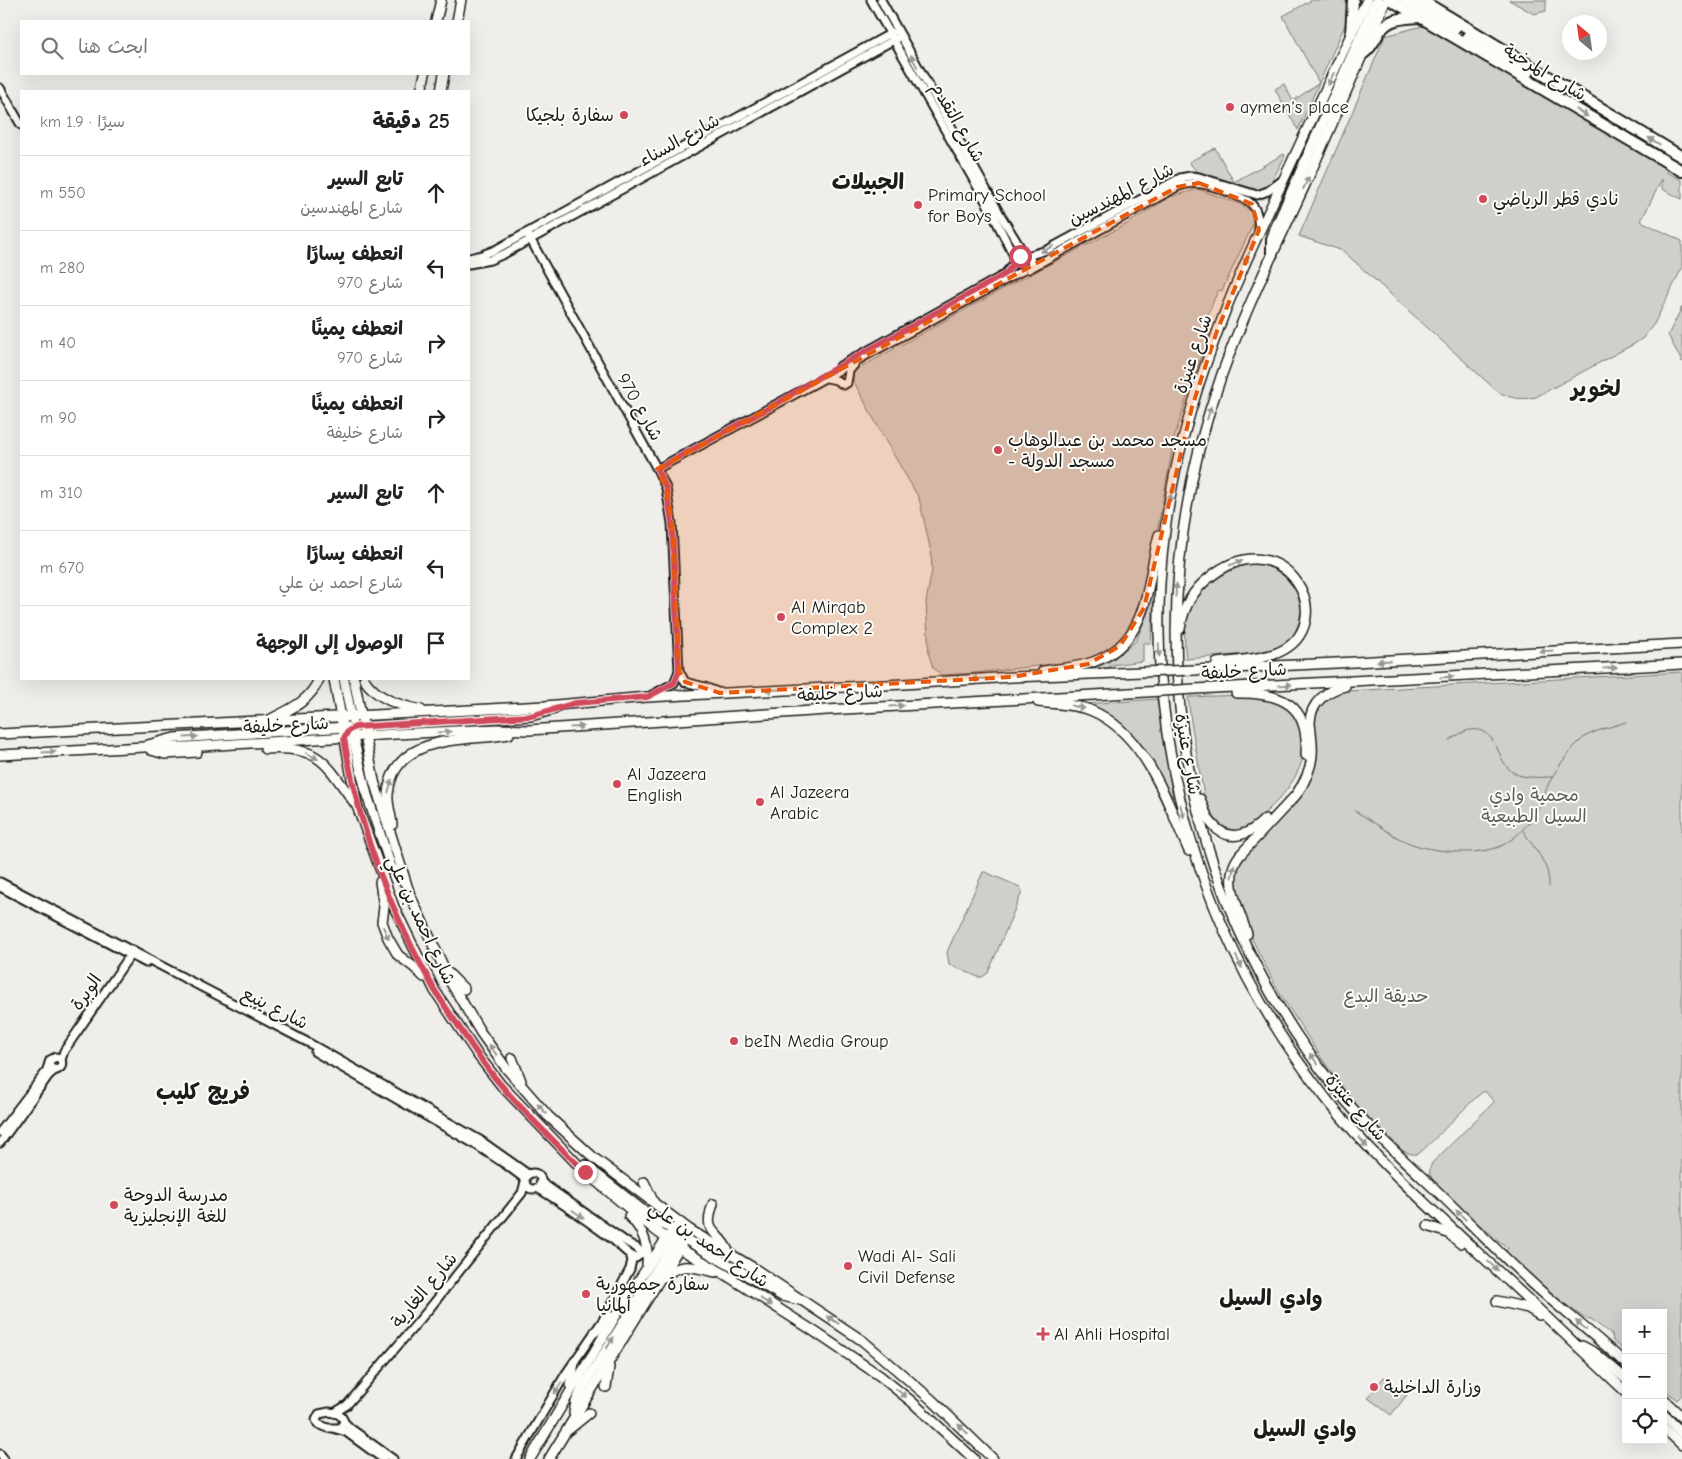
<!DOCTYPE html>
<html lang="ar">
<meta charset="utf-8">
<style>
body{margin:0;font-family:"Comic Neue","Playpen Sans Arabic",sans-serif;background:#f6f6f6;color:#222;direction:rtl}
.controls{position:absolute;right:15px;bottom:15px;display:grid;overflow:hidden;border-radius:0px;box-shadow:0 5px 20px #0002}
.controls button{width:45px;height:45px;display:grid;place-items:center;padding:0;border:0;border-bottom:1px solid #e0e0e0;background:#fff;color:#222;font:25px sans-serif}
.compass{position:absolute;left:1562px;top:15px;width:45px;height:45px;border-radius:50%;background:#fff;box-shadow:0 5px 20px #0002;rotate:331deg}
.stop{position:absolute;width:15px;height:15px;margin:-11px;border:4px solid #d1495b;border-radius:50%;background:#fff}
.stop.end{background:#d1495b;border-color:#fff;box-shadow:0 1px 5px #0008}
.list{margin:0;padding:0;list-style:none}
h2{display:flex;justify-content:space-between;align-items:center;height:65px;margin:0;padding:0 20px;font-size:21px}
h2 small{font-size:16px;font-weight:400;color:#767676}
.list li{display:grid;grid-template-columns:32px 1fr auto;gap:15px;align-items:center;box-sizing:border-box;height:75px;padding:0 20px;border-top:1px solid #e0e0e0}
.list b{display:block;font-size:19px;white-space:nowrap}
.list p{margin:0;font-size:16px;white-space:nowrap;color:#767676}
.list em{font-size:16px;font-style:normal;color:#767676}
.icon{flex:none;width:28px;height:28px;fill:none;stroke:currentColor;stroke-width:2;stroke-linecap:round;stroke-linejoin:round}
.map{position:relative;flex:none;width:1682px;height:1459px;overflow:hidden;direction:ltr}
.search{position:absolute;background:#fff;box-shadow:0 5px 20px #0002;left:20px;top:20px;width:450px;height:55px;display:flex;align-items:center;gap:12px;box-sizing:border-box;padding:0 18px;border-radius:0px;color:#767676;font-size:19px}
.panel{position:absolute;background:#fff;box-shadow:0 5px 20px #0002;left:20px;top:90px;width:450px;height:590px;border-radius:0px;direction:rtl}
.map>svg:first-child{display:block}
.green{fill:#d0cfcc;stroke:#767674}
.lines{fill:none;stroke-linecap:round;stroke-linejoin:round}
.stream{stroke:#706f6d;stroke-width:1}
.minor-casing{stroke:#1c1c1c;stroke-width:11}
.major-casing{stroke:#1c1c1c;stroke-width:12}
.highway-casing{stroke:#1c1c1c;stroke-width:14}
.minor{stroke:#fdfcf7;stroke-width:7}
.major{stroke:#fdfcf7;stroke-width:9}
.highway{stroke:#fdfcf7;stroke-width:10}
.major-bridge-casing{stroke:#1c1c1c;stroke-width:12;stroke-linecap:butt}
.major-bridge{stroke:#fdfcf7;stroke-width:9}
.oneway{fill:#989794}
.route{stroke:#d1495b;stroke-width:6}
.marked{fill:#e8590c;fill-opacity:0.2;stroke:#e8590c;stroke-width:4;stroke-dasharray:10 6;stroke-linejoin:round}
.poi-dot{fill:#d1495b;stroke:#fdfcf7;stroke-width:2}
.labels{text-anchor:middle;stroke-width:4;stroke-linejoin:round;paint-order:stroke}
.street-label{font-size:18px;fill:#1c1c1c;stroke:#fdfcf7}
.poi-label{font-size:18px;fill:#1c1c1c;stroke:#fdfcf7;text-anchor:start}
.park-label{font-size:18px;fill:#5b5b5a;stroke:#fdfcf7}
.district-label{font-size:22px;font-weight:bold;fill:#1c1c1c;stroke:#fdfcf7}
</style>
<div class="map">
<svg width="1682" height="1459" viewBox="0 0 1682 1459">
<rect width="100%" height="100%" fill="#f0eeea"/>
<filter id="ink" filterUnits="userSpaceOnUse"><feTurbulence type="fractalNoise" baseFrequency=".02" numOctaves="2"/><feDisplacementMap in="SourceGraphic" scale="10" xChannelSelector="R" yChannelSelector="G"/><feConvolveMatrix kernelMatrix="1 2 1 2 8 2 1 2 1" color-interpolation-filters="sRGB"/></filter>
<g filter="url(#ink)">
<!-- green -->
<g class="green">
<path d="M1312 0H1351L1349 16 1298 130 1275 89 1284 84 1293 101 1319 83 1283 16Z"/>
<path d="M1509 0H1546V11L1534 14Z"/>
<path d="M1426 25 1667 169 1666 172 1682 180V199L1662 189V179L1641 221 1682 241V268L1654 324 1643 338 1634 344 1536 397C1522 400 1510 399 1497 391L1343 251 1299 236 1385 36Z"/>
<path d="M1215 148 1234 182 1284 154 1285 156 1271 183 1259 190 1231 184 1196 171 1189 162Z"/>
<path d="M1198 189 1240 204 1252 211 1255 220 1222 291 1218 290 1204 325 1211 330 1195 373 1175 435 1146 593 1135 623 1116 646 1091 660 975 673 942 675 933 668 929 655 926 602 932 570 931 552 919 498 885 440 852 378 854 371 1008 286 1125 225 1170 197Z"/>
<path d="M1682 307V362L1668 335Z"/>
<path d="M1249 564 1270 565 1279 570 1296 587 1301 609 1299 623 1294 634 1285 644 1271 652 1186 659C1185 650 1184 640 1185 631 1188 596 1217 573 1249 564Z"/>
<path d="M1154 598 1151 643H1143V661L1111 665 1107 669 1094 668 1112 660 1136 641Z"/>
<path d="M1682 672V1395L1677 1400 1663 1388V1313H1626V1353L1613 1341 1612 1335 1591 1319 1584 1318 1554 1296 1505 1252 1508 1248C1493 1236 1435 1190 1430 1175 1429 1170 1430 1167 1432 1163L1494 1102 1485 1091C1477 1093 1432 1144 1418 1154H1411L1403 1151 1382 1130 1377 1129 1358 1109 1326 1065 1280 994 1262 959 1253 941 1234 886 1236 864 1308 780 1313 716 1329 692Z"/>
<path d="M1243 695C1256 697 1280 699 1290 708 1293 711 1295 715 1296 718 1317 752 1293 787 1268 810 1263 815 1257 821 1251 825 1230 840 1212 819 1205 801L1191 722 1188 697Z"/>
<path d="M1157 699 1173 798 1144 750 1084 704Z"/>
<path d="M983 872H985L1020 887 1022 892 988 973 982 977H978L949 964 947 952Z"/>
<path d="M1384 1377 1407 1395 1391 1415 1368 1398Z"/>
</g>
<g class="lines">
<!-- stream -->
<g class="stream">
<path d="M1449 740C1456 737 1463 731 1470 730 1499 725 1496 764 1514 773 1525 779 1540 777 1553 777"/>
<path d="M1355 811C1375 822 1393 838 1415 845 1438 852 1479 856 1501 846 1516 839 1531 822 1539 808 1543 800 1545 791 1549 783 1557 768 1574 742 1590 734 1601 729 1614 726 1626 722"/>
<path d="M1523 830C1534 850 1550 862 1549 887"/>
</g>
<!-- minor casing -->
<g class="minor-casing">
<g id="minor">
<path d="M871 0 989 207 1016 260"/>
<path d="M881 0 1001 216 1025 255"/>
<path d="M0 88 21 125"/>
<path d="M527 233 657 469 666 488 672 523 679 671 674 683 648 697"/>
<path d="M1027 256 1047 250 1180 178 1191 176 1199 177 1257 195 1268 191 1284 179"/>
<path d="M469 258 482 255 495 250 897 30"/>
<path d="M469 264 490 260 504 254 901 36"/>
<path d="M1029 269 1177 187C1199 177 1227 191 1248 201 1258 208 1258 219 1259 230"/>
<path d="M840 366 1004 275 1020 256C1028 254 1033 259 1031 267"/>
<path d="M827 378 836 380 844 385"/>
<path d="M847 383 849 371 854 365"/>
<path d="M657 469 1022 271"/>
<path d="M679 671 685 682 705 687 720 693"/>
<path d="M0 882 309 1043 480 1140 528 1174"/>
<path d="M0 887 146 963"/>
<path d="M315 1052 476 1145 505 1164 525 1179"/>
<path d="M61 1060 64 1051 133 951"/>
<path d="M0 1132 46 1072 50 1060 56 1057C61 1058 63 1062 61 1067L57 1070 51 1068 49 1064"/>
<path d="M0 1143 49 1075 55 1070"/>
<circle cx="533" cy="1181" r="8"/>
<path d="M537 1188C563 1203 587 1221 612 1239 619 1244 627 1255 636 1258L640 1255 641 1252 637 1248 628 1243 541 1182"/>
<path d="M329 1412C336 1413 342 1414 344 1422L340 1428H328L318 1424 316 1420 319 1414Z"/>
<path d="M334 1413 347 1405 429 1309 522 1193 525 1182"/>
<path d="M344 1422 350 1428 393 1459"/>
<path d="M336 1429 346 1432 383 1459"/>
<path d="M0 1454 4 1459"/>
<path d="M516 1459 565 1375 603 1320 630 1269 632 1260 630 1255"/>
</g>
</g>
<!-- major casing -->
<g class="major-casing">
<g id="major">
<path d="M1367 0C1343 51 1320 102 1296 153 1267 216 1236 278 1213 344 1190 406 1172 472 1164 538 1140 739 1202 943 1328 1101 1371 1155 1423 1201 1474 1249 1525 1296 1575 1344 1626 1392"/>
<path d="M1386 0C1359 62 1332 125 1304 187 1275 249 1245 310 1222 374 1133 620 1174 890 1340 1094 1370 1130 1406 1162 1440 1194 1474 1227 1507 1261 1542 1292 1570 1316 1599 1339 1626 1364"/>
<path d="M436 21 441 0"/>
<path d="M457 21 461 0"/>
<path d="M421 91 425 74"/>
<path d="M441 91 444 74"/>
<path d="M1180 629C1183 608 1193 590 1210 577 1285 517 1344 625 1277 653 1258 660 1236 661 1217 663"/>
<path d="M1194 670 1336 663 1682 644"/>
<path d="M1043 671C1059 668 1077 668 1093 662 1150 642 1146 584 1159 535"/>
<path d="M334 679 357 806 394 907 435 991 477 1054 501 1085 585 1172 655 1230 684 1251 726 1275 812 1330 880 1376 911 1401 974 1459"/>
<path d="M344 679 352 720"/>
<path d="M354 679 374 781 410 895 451 983 481 1033 506 1068 548 1116 594 1158 690 1230 752 1267 863 1341 932 1400 993 1459"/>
<path d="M364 679C377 699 398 705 421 710"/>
<path d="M1195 689 1682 664"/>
<path d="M1236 693C1281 692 1310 704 1306 755"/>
<path d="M1038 702C1055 704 1074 704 1090 710 1145 732 1167 802 1189 851"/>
<path d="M271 719C291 709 310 701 319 679"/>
<path d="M352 733 367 795 391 867 404 882"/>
<path d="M0 734 433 712 545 706 647 697 904 684 1012 677 1142 672"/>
<path d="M344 738 348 731 355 727 531 716 555 709"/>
<path d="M148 745 174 738 346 727"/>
<path d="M265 749C323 745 326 765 357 806"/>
<path d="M151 750 165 754 197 752"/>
<path d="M0 755 144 747H187L396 734 496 729 529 730 827 710 1129 693"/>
<path d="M1200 799C1204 808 1206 818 1213 825 1229 844 1251 834 1265 819"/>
<path d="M392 825C391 814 387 804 388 794 394 732 466 742 509 734"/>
<path d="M380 882 384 907 382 922 388 938 398 955 415 968 424 977"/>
<path d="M1247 934C1239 909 1221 878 1240 855L1296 795C1305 782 1311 770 1312 755 1313 744 1311 734 1310 723 1310 703 1327 690 1345 686"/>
<path d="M448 973 464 989"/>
<path d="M512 1058 521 1081"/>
<path d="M585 1165 659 1223 677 1231"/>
<path d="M644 1182 653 1201"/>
<path d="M713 1204C702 1235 718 1229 728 1251"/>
<path d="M629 1216C643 1229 649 1245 647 1265"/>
<path d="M1428 1226 1448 1233 1460 1243"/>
<path d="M680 1236 782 1296 800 1300"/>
<path d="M664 1277C680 1261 695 1267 715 1272"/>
<path d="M1497 1301 1528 1308 1539 1315"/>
<path d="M595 1332 612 1317"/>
<path d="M1582 1346 1595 1353 1626 1379"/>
<path d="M570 1385 574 1363"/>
<path d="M606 1387 609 1367"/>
<path d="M1663 1399 1682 1417"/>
<path d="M574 1413 576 1402 583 1387 679 1234 680 1223"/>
<path d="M1663 1414 1682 1433"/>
<path d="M1663 1427 1682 1445"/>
<path d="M568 1430 589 1413"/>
<path d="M530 1459 618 1312 666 1239 680 1223"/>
<path d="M549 1459 690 1230"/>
</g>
</g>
<!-- highway casing -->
<g class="highway-casing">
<g id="highway">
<path d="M1391 0 1682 171"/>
<path d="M1406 0 1455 28"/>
<path d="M1421 0 1682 157"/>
<path d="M1351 34 1353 0"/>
<path d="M1468 36 1528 72"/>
<path d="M1364 53C1371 48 1374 41 1378 34 1387 18 1403 18 1419 17"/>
<path d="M1272 254V240L1275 230 1377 0"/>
</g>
</g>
<!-- minor -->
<use href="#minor" class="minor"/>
<!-- major -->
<use href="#major" class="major"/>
<!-- highway -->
<use href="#highway" class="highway"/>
<!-- major-bridge casing -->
<g class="major-bridge-casing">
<g id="major-bridge">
<path d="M1142 672 1194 670"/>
<path d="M1129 693 1195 689"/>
</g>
</g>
<!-- major-bridge -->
<use href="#major-bridge" class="major-bridge"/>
</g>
<!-- one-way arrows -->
<defs><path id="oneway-solid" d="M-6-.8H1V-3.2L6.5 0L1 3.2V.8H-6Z" transform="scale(1.25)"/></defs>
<g class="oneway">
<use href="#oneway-solid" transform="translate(914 61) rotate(-118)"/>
<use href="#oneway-solid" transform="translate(1331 79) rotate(114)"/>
<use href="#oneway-solid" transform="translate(1582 113) rotate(31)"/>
<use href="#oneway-solid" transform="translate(1654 141) rotate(-149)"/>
<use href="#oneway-solid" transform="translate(1306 183) rotate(-65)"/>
<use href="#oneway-solid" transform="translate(1047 249) rotate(154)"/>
<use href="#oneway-solid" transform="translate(1247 258) rotate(113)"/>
<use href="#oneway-solid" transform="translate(1209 413) rotate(-74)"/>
<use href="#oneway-solid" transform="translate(1171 495) rotate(101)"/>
<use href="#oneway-solid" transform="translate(1236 563) rotate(-19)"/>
<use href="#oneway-solid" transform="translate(1176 590) rotate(-86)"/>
<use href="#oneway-solid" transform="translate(1159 650) rotate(88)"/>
<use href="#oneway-solid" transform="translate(1546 651) rotate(177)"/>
<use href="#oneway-solid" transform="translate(1384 661) rotate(177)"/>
<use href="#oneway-solid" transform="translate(1610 668) rotate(-3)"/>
<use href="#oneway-solid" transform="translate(1447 677) rotate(-3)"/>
<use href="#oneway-solid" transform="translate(978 679) rotate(176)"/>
<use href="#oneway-solid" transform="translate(1285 685) rotate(-3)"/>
<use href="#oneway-solid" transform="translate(773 690) rotate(177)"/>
<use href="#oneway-solid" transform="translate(897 706) rotate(-3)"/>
<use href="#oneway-solid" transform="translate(1078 707) rotate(12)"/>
<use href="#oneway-solid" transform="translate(577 727) rotate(-4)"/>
<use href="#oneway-solid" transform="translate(444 732) rotate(-3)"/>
<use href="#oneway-solid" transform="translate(191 737) rotate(-3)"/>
<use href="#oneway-solid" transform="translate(49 752) rotate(-3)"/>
<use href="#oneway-solid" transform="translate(312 756) rotate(27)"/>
<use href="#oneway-solid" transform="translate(390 786) rotate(-76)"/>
<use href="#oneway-solid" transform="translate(1182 811) rotate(75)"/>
<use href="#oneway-solid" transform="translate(1233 871) rotate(-77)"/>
<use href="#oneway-solid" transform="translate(386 933) rotate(65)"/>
<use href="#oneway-solid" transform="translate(1239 962) rotate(64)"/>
<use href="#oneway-solid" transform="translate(493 1050) rotate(-125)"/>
<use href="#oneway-solid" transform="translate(1314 1059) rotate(-126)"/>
<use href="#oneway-solid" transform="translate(542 1109) rotate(-133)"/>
<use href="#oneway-solid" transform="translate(1363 1142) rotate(49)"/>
<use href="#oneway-solid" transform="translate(578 1214) rotate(35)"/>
<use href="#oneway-solid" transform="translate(1461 1215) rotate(-136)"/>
<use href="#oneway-solid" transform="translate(1493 1266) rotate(43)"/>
<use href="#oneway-solid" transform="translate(766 1302) rotate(33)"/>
<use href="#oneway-solid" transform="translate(833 1320) rotate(-146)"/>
<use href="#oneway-solid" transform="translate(1581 1325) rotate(-140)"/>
<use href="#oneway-solid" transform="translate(610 1343) rotate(-58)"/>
<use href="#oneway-solid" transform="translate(558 1388) rotate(121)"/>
<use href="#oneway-solid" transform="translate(901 1393) rotate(39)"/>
<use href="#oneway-solid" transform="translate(963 1429) rotate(-136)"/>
</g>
</g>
<g class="lines" filter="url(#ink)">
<!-- route -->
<path class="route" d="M585 1172C557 1144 527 1116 501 1085 487 1069 475 1051 463 1033 454 1019 443 1004 434 989 390 911 358 826 344 738L348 731 355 727 531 716 576 703 647 697 674 683 679 671 672 523 666 488 657 469 778 403 814 380 1000 277 1007 272 1020 256"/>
</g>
<!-- marked area -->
<path class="marked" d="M1199 183 1252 204 1259 230 1217 331 1192 407 1144 608 1120 646 1088 664 1012 677 720 693 685 682 679 671 672 523 666 488 657 469 1177 187Z"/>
<!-- markers -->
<g class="poi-dot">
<circle cx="1230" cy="107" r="5"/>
<circle cx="624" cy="115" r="5"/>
<circle cx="1483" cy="199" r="5"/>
<circle cx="918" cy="205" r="5"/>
<circle cx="998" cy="450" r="5"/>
<circle cx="781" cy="617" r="5"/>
<circle cx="617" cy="784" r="5"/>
<circle cx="760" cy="802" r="5"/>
<circle cx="734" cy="1041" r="5"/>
<circle cx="114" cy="1205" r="5"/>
<circle cx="848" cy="1266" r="5"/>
<circle cx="586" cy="1294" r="5"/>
<path d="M1040.5 1326.5h5v5h5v5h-5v5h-5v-5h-5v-5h5z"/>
<circle cx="1374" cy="1387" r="5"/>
</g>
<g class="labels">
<!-- street labels -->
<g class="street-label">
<text transform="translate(1545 72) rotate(31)" y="6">شارع المرخية</text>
<text transform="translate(958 122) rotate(60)" y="6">شارع التقدم</text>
<text transform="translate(679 140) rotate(-29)" y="6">شارع السناء</text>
<text transform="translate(1121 194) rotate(-27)" y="6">شارع المهندسين</text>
<text transform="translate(1193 354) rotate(-71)" y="6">شارع عنيزة</text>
<text transform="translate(640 407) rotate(61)" y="6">شارع 970</text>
<text transform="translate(1244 671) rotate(-3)" y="6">شارع خليفة</text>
<text transform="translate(840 693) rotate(-3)" y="6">شارع خليفة</text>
<text transform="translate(286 725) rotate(-3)" y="6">شارع خليفة</text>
<text transform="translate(1188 754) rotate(80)" y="6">شارع عنيزة</text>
<text transform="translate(421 920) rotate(65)" y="6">شارع احمد بن علي</text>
<text transform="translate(86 992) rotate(-55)" y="6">الوبرة</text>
<text transform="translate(275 1008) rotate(27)" y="6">شارع ينبع</text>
<text transform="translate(1356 1107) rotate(49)" y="6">شارع عنيزة</text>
<text transform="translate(709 1244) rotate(34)" y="6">شارع احمد بن علي</text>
<text transform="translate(424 1290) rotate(-50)" y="6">شارع الغارية</text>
</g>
<!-- poi labels -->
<g class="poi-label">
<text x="1240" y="113">aymen's place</text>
<text x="614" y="121" text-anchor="end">سفارة بلجيكا</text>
<text x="928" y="201">Primary School<tspan x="928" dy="21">for Boys</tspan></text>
<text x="1493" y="205">نادي قطر الرياضي</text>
<text x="1008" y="446">مسجد محمد بن عبدالوهاب<tspan x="1008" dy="21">- مسجد الدولة</tspan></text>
<text x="791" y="613">Al Mirqab<tspan x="791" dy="21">Complex 2</tspan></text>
<text x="627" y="780">Al Jazeera<tspan x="627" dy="21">English</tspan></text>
<text x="770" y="798">Al Jazeera<tspan x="770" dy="21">Arabic</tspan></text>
<text x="744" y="1047">beIN Media Group</text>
<text x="124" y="1201">مدرسة الدوحة<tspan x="124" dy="21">للغة الإنجليزية</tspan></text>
<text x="858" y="1262">Wadi Al- Sali<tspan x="858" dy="21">Civil Defense</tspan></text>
<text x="596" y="1290">سفارة جمهورية<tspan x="596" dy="21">ألمانيا</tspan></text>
<text x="1054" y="1340">Al Ahli Hospital</text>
<text x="1384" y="1393">وزارة الداخلية</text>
</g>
<!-- park labels -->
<g class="park-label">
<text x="1534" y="801">محمية وادي<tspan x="1534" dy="21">السيل الطبيعية</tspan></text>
<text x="1386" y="1002">حديقة البدع</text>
</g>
<!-- district labels -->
<g class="district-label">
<text x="868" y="189">الجبيلات</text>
<text x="1596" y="396">لخوير</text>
<text x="203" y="1099">فريج كليب</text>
<text x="1271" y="1305">وادي السيل</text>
<text x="1305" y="1436">وادي السيل</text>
</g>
</g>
</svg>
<div class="controls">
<button>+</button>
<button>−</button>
<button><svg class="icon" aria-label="locate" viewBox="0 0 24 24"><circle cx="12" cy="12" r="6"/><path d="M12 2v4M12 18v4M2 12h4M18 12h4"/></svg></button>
</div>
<svg class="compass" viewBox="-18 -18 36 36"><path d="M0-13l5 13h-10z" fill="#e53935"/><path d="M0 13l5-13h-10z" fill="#767676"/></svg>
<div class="stop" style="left:1020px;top:256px"></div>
<div class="stop end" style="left:585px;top:1172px"></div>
<div class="search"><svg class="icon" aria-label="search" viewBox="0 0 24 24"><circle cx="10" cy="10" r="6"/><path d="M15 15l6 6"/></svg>ابحث هنا</div>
<section class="panel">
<h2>25 دقيقة<small>سيرًا · 1.9 km</small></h2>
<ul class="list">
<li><svg class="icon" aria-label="ahead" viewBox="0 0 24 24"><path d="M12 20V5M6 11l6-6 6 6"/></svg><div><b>تابع السير</b><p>شارع المهندسين</p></div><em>550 m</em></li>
<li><svg class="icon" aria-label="left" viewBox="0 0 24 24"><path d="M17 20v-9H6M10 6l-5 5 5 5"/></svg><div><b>انعطف يسارًا</b><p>شارع 970</p></div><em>280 m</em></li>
<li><svg class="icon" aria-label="right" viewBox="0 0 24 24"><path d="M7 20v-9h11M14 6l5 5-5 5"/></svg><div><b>انعطف يمينًا</b><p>شارع 970</p></div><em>40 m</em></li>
<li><svg class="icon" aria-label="right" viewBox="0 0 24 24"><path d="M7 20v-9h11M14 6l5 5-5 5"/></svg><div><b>انعطف يمينًا</b><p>شارع خليفة</p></div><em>90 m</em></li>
<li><svg class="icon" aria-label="ahead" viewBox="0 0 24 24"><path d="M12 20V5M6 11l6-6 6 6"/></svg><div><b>تابع السير</b></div><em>310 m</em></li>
<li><svg class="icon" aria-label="left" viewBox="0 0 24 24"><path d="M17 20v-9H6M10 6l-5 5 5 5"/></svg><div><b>انعطف يسارًا</b><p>شارع احمد بن علي</p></div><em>670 m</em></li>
<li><svg class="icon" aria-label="arrive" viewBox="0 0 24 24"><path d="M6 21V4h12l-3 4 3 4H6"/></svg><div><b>الوصول إلى الوجهة</b></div></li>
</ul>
</section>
</div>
